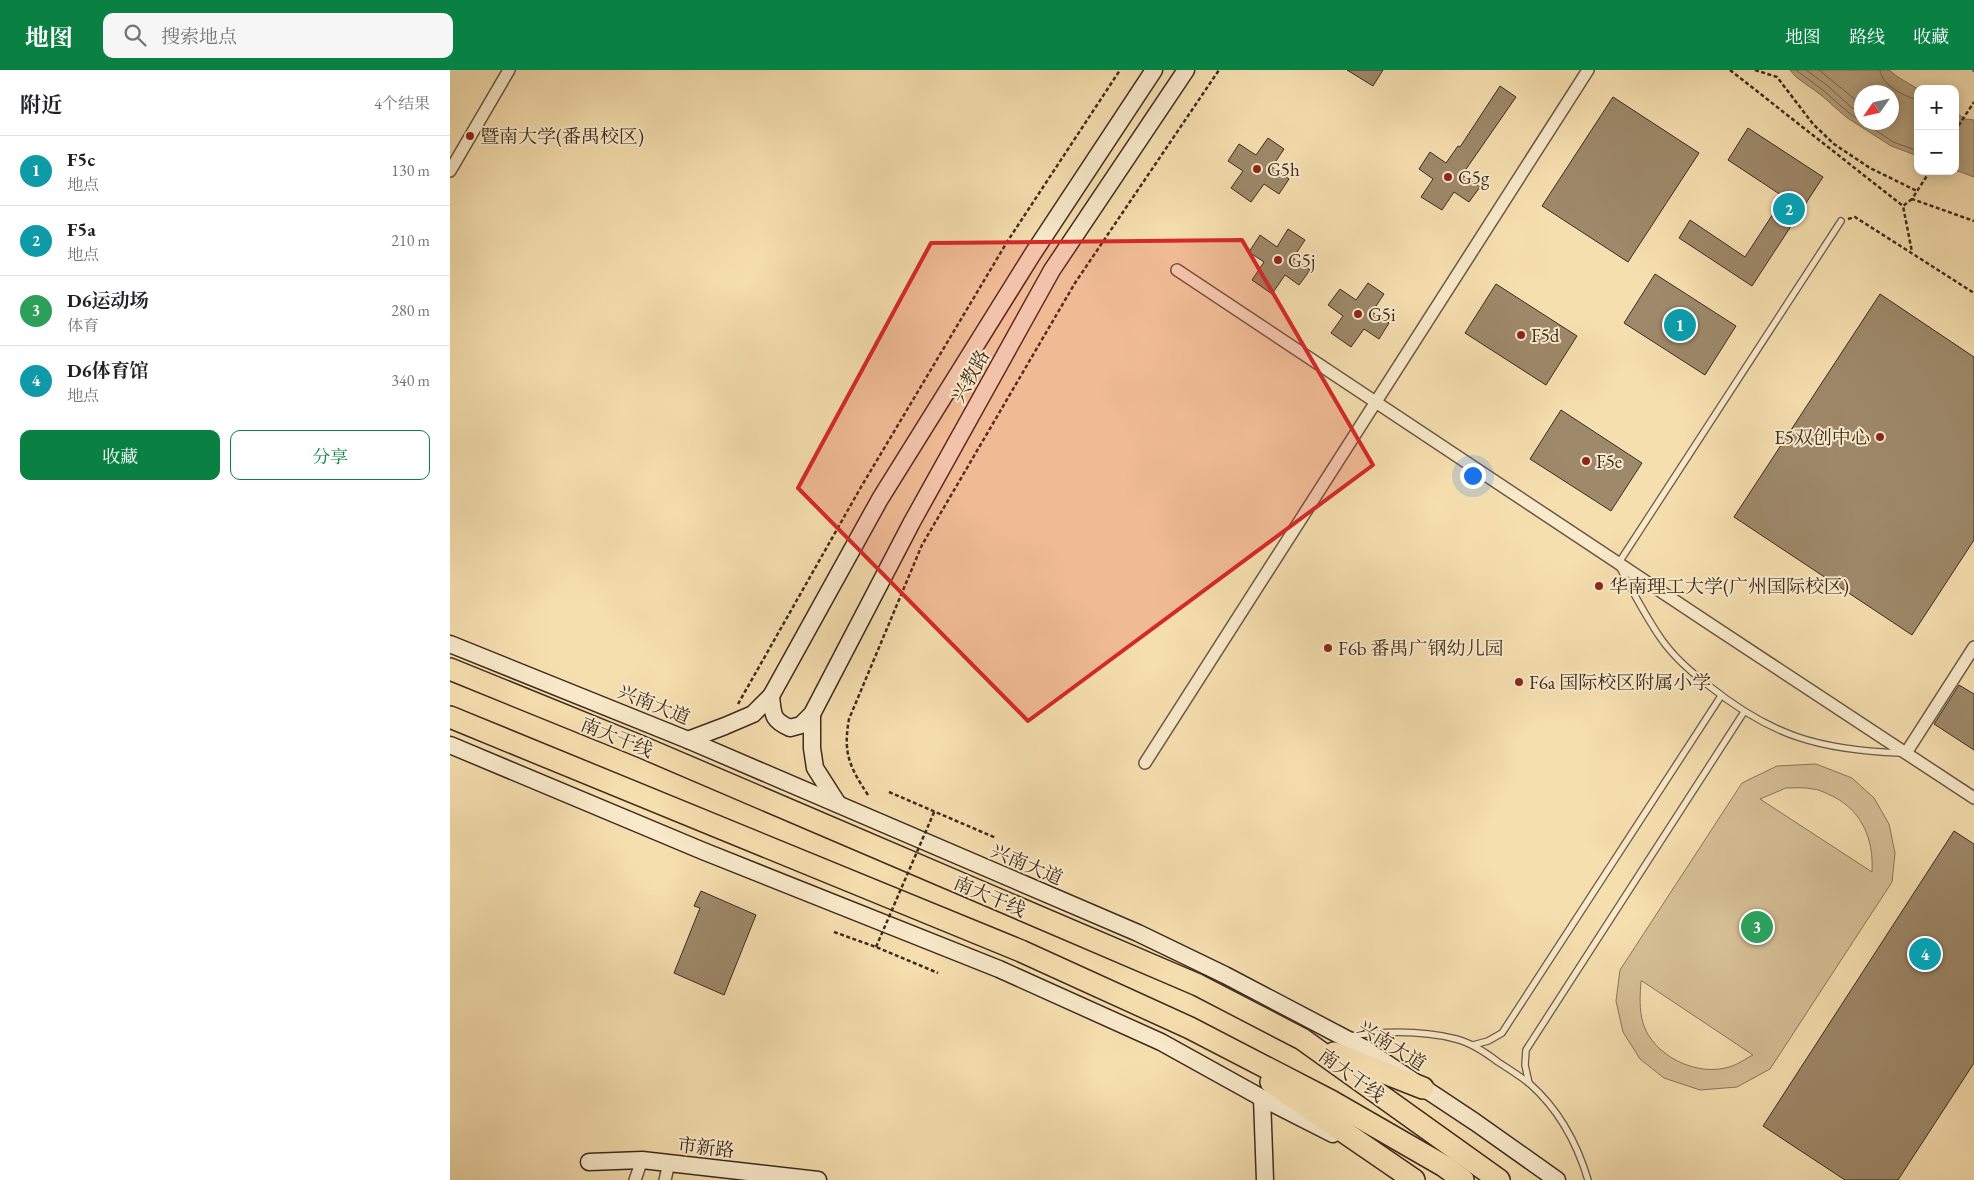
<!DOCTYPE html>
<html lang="zh">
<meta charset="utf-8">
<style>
body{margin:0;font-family:"EB Garamond","Noto Serif SC",serif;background:#f6f6f6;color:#202124}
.controls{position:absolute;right:15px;top:15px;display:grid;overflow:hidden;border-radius:10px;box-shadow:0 2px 12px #0003}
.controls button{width:45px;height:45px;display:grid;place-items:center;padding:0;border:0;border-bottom:1px solid #e0e0e0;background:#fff;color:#202124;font:25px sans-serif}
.compass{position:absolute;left:1404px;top:15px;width:45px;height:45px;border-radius:50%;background:#fff;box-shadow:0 2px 12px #0003;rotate:236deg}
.you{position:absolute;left:1022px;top:405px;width:18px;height:18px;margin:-12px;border:4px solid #fff;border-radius:50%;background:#1a73e8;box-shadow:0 0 0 8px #1a73e833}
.badge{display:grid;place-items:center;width:32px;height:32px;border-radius:50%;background:#0b8043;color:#fff;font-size:16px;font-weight:700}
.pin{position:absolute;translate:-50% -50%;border:2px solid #fff;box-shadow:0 1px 5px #0006}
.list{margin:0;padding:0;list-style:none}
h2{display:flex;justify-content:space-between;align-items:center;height:65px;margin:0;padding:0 20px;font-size:21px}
h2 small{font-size:16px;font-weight:400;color:#757577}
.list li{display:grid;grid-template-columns:32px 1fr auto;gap:15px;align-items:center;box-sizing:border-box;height:70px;padding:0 20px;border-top:1px solid #e0e0e0}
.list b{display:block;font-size:19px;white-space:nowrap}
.list p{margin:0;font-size:16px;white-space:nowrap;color:#757577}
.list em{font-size:16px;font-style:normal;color:#757577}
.actions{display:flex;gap:10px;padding:15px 20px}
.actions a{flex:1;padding:11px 0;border:1px solid #0b8043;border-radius:10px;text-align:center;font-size:18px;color:#0b8043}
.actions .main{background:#0b8043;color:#fff}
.icon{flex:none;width:28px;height:28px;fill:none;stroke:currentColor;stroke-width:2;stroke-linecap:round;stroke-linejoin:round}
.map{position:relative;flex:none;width:1524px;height:1110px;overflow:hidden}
header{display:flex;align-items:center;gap:30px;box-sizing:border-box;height:70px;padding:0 25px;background:#0b8043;color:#fff}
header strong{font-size:24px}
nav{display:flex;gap:28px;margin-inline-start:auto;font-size:18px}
.search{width:350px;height:45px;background:#f6f6f6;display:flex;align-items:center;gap:12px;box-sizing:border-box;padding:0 18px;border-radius:10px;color:#757577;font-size:19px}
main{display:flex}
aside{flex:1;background:#fff}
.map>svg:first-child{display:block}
.green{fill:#d7c097;stroke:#8a765b;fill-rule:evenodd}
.water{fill:#b7a27e;stroke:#877258;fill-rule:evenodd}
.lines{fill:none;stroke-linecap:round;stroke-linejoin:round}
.shore{stroke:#7a664e;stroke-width:1}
.building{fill:#9e896a;stroke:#3e2b1f}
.lane-casing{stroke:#6c5843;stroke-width:8}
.street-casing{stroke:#6c5843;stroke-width:14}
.secondary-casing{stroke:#3e2b1f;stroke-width:19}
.highway-casing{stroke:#3e2b1f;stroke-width:24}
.path{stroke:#3e2b1f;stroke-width:2.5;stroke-dasharray:4 2.5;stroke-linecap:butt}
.lane{stroke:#f9eacb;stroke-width:5.5}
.street{stroke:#f9eacb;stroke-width:11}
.secondary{stroke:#f9eacb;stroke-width:16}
.highway{stroke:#f6dfaf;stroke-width:21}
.path-bridge{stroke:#3e2b1f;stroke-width:2.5;stroke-dasharray:4 2.5;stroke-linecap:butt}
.marked{fill:#d62828;fill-opacity:0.2;stroke:#d62828;stroke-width:4;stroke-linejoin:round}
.poi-dot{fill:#8f2418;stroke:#f9eacb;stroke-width:2}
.labels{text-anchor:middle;stroke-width:4;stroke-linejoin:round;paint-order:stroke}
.poi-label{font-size:19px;fill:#3e2b1f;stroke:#f9eacb;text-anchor:start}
.street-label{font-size:19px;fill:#3e2b1f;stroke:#f9eacb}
</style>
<header>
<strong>地图</strong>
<div class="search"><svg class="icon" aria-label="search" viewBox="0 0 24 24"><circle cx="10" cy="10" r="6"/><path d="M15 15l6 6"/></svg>搜索地点</div>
<nav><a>地图</a><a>路线</a><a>收藏</a></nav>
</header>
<main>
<aside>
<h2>附近<small>4个结果</small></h2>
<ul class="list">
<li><span class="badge" style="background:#0f9aa8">1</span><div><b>F5c</b><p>地点</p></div><em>130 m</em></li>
<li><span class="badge" style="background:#0f9aa8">2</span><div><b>F5a</b><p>地点</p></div><em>210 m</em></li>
<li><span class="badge" style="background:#2e9e5b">3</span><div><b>D6运动场</b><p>体育</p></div><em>280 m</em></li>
<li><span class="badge" style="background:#0f9aa8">4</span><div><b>D6体育馆</b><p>地点</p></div><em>340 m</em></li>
</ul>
<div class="actions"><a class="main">收藏</a><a>分享</a></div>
</aside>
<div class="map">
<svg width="1524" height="1110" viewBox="0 0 1524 1110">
<rect width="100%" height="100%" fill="#f6dfaf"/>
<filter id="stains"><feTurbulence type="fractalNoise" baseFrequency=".004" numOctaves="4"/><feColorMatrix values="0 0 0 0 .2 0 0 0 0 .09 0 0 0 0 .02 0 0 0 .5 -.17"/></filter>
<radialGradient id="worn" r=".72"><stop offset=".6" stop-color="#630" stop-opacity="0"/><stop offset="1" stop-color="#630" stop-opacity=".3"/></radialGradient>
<!-- green -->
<path class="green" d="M1366 694 1402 708 1424 728 1439 754 1445 783 1442 812 1320 999 1287 1017 1250 1020 1214 1008 1190 989 1173 962 1166 931 1170 900 1292 713 1327 696ZM1336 718C1344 718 1354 717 1363 719 1368 719 1373 722 1378 724 1411 738 1424 768 1422 802L1310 729ZM1191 911H1192L1303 985C1295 989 1287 995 1279 997 1247 1007 1203 986 1193 953 1189 939 1190 926 1191 911Z"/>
<!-- water -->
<g class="water">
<path d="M1340 0H1439L1448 7 1468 19V86L1441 76 1396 47 1371 25 1346 7ZM1412 22H1442V52H1412Z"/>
<path d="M1505 42 1515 49 1524 50V107L1505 100Z"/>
</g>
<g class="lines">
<!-- shore -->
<g class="shore">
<path d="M1346 0 1374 21 1399 43 1412 52"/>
<path d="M1356 0 1378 16 1402 38 1412 44"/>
<path d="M1369 0 1412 35"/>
<path d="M1430 0C1431 15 1455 27 1468 30"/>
<path d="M1413 52 1443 72 1468 81"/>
</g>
</g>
<!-- building -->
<g class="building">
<path d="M897 0H933L923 16Z"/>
<path d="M1050 16 1066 27 1012 105 1030 117 1019 132 1004 122 992 140 971 127 983 109 969 99 980 82 996 93 1008 76 1010 77Z"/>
<path d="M1163 27 1249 83 1178 192 1092 136Z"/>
<path d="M1298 58 1373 107 1302 216 1229 168 1240 150 1295 187 1334 127 1278 90Z"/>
<path d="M818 68 834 79 822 97 839 109 829 124 814 114 801 132 781 118 793 101 778 91 789 74 806 85Z"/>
<path d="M838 159 855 170 843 188 860 200 849 215 835 205 822 224 802 210 814 192 799 182 810 165 827 177Z"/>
<path d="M1205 204 1286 256 1255 305 1174 253Z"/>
<path d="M918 213 934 224 922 242 939 253 929 269 914 259 901 277 881 263 893 246 878 235 890 219 906 230Z"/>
<path d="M1046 214 1127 266 1096 315 1015 263Z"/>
<path d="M1430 224 1524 287V470L1462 565 1284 447Z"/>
<path d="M1111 340 1192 393 1161 441 1080 389Z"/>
<path d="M1509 615 1524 624V680L1484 654Z"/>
<path d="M1504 761 1524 774V993L1448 1110H1395L1313 1056Z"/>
<path d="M251 821 306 845 274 925 224 903 250 838 244 836Z"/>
</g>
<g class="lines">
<!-- lane casing -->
<g class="lane-casing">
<g id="lane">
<path d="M1391 151 1168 494C1182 520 1195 546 1212 570 1224 587 1241 602 1258 615 1321 666 1370 680 1450 683"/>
<path d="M900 966C935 961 970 960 1006 969 1022 973 1035 982 1048 992 1059 999 1070 1006 1080 1014 1108 1039 1127 1073 1138 1110"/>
<path d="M1023 975 1038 971 1052 963 1271 626"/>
<path d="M1079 1013 1075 995 1076 980 1294 642"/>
</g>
</g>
<!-- street casing -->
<g class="street-casing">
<g id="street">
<path d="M0 101 59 0"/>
<path d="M727 200C993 375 1257 554 1524 728"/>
<path d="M1456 683 1524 577"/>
<path d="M695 693 1138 0"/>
<path d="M185 1110 192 1090"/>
<path d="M215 1110 219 1093"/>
</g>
</g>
<!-- secondary casing -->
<g class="secondary-casing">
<g id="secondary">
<path d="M0 574 238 670 688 863 775 905 912 977 1025 1052 1107 1110"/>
<path d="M321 626C323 645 322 650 340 658L351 655 362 644 462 452 602 200 736 0"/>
<path d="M362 644V678L365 698 388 734"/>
<path d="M238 670 275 656 303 644 321 626 430 429 582 185 704 0"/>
<path d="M0 675 253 781 549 899 711 972 812 1028 883 1064"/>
<path d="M812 1028 815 1110"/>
<path d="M139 1092 192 1090 368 1110"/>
</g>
</g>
<!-- highway casing -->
<g class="highway-casing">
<g id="highway">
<path d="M0 599 192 677 748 915 852 969 1049 1110"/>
<path d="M0 647 571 881 740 958 881 1031 994 1096 1013 1110"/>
<path d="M884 983 973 1018"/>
<path d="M821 1012 964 1110"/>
</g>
</g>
<!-- path -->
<g class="path">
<path d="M1280 0 1453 136"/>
<path d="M1305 0 1327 7 1363 54 1384 74 1420 98 1467 121"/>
<path d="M1523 0 1524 1"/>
<path d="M1505 61 1524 32"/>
<path d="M1480 101 1462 129 1524 151"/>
<path d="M1462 129 1453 136 1462 182"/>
<path d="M1398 149 1405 147 1524 223"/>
<path d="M288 634 411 417 557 172 670 0"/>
<path d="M439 722 546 768"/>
<path d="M418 725C399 696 393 683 399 649L472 475 625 213 769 0"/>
<path d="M384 862 426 877 488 903"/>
</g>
<!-- lane -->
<use href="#lane" class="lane"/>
<!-- street -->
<use href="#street" class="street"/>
<!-- secondary -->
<use href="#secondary" class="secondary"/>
<!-- highway -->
<use href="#highway" class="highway"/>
<!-- path-bridge -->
<path class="path-bridge" d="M426 877 485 740"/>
</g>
<!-- marked area -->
<path class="marked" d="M792 170 923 395 578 651 348 418 481 173Z"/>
<!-- markers -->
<g class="poi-dot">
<circle cx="20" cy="66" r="5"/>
<circle cx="807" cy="99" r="5"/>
<circle cx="998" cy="107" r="5"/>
<circle cx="828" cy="190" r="5"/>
<circle cx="908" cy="244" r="5"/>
<circle cx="1071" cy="265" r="5"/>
<circle cx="1430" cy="367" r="5"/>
<circle cx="1136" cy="391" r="5"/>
<circle cx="1149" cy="516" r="5"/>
<circle cx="878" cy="578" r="5"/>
<circle cx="1069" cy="612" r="5"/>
</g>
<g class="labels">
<!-- poi labels -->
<g class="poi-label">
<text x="30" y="73">暨南大学(番禺校区)</text>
<text x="817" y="106">G5h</text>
<text x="1008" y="114">G5g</text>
<text x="838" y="197">G5j</text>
<text x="918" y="251">G5i</text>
<text x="1081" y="272">F5d</text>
<text x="1420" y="374" text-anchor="end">E5双创中心</text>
<text x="1146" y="398">F5e</text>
<text x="1159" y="523">华南理工大学(广州国际校区)</text>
<text x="888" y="585">F6b 番禺广钢幼儿园</text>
<text x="1079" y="619">F6a 国际校区附属小学</text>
</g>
<!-- street labels -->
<g class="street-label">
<text transform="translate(520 306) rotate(-61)" y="7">兴教路</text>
<text transform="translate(204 634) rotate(22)" y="7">兴南大道</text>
<text transform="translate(167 667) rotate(22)" y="7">南大干线</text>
<text transform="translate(577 794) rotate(23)" y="7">兴南大道</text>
<text transform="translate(540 826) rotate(23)" y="7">南大干线</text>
<text transform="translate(942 975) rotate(32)" y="7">兴南大道</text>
<text transform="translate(902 1005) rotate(36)" y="7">南大干线</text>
<text transform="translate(256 1077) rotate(6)" y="7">市新路</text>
</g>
</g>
<rect width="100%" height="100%" filter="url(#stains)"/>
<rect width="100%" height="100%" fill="url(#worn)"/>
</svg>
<div class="controls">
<button>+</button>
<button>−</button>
</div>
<svg class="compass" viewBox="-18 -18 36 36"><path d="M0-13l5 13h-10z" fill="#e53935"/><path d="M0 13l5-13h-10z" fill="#757577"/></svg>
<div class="you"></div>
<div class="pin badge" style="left:1230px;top:255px;background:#0f9aa8">1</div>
<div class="pin badge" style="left:1339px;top:139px;background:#0f9aa8">2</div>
<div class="pin badge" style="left:1307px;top:857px;background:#2e9e5b">3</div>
<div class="pin badge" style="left:1475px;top:884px;background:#0f9aa8">4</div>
</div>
</main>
